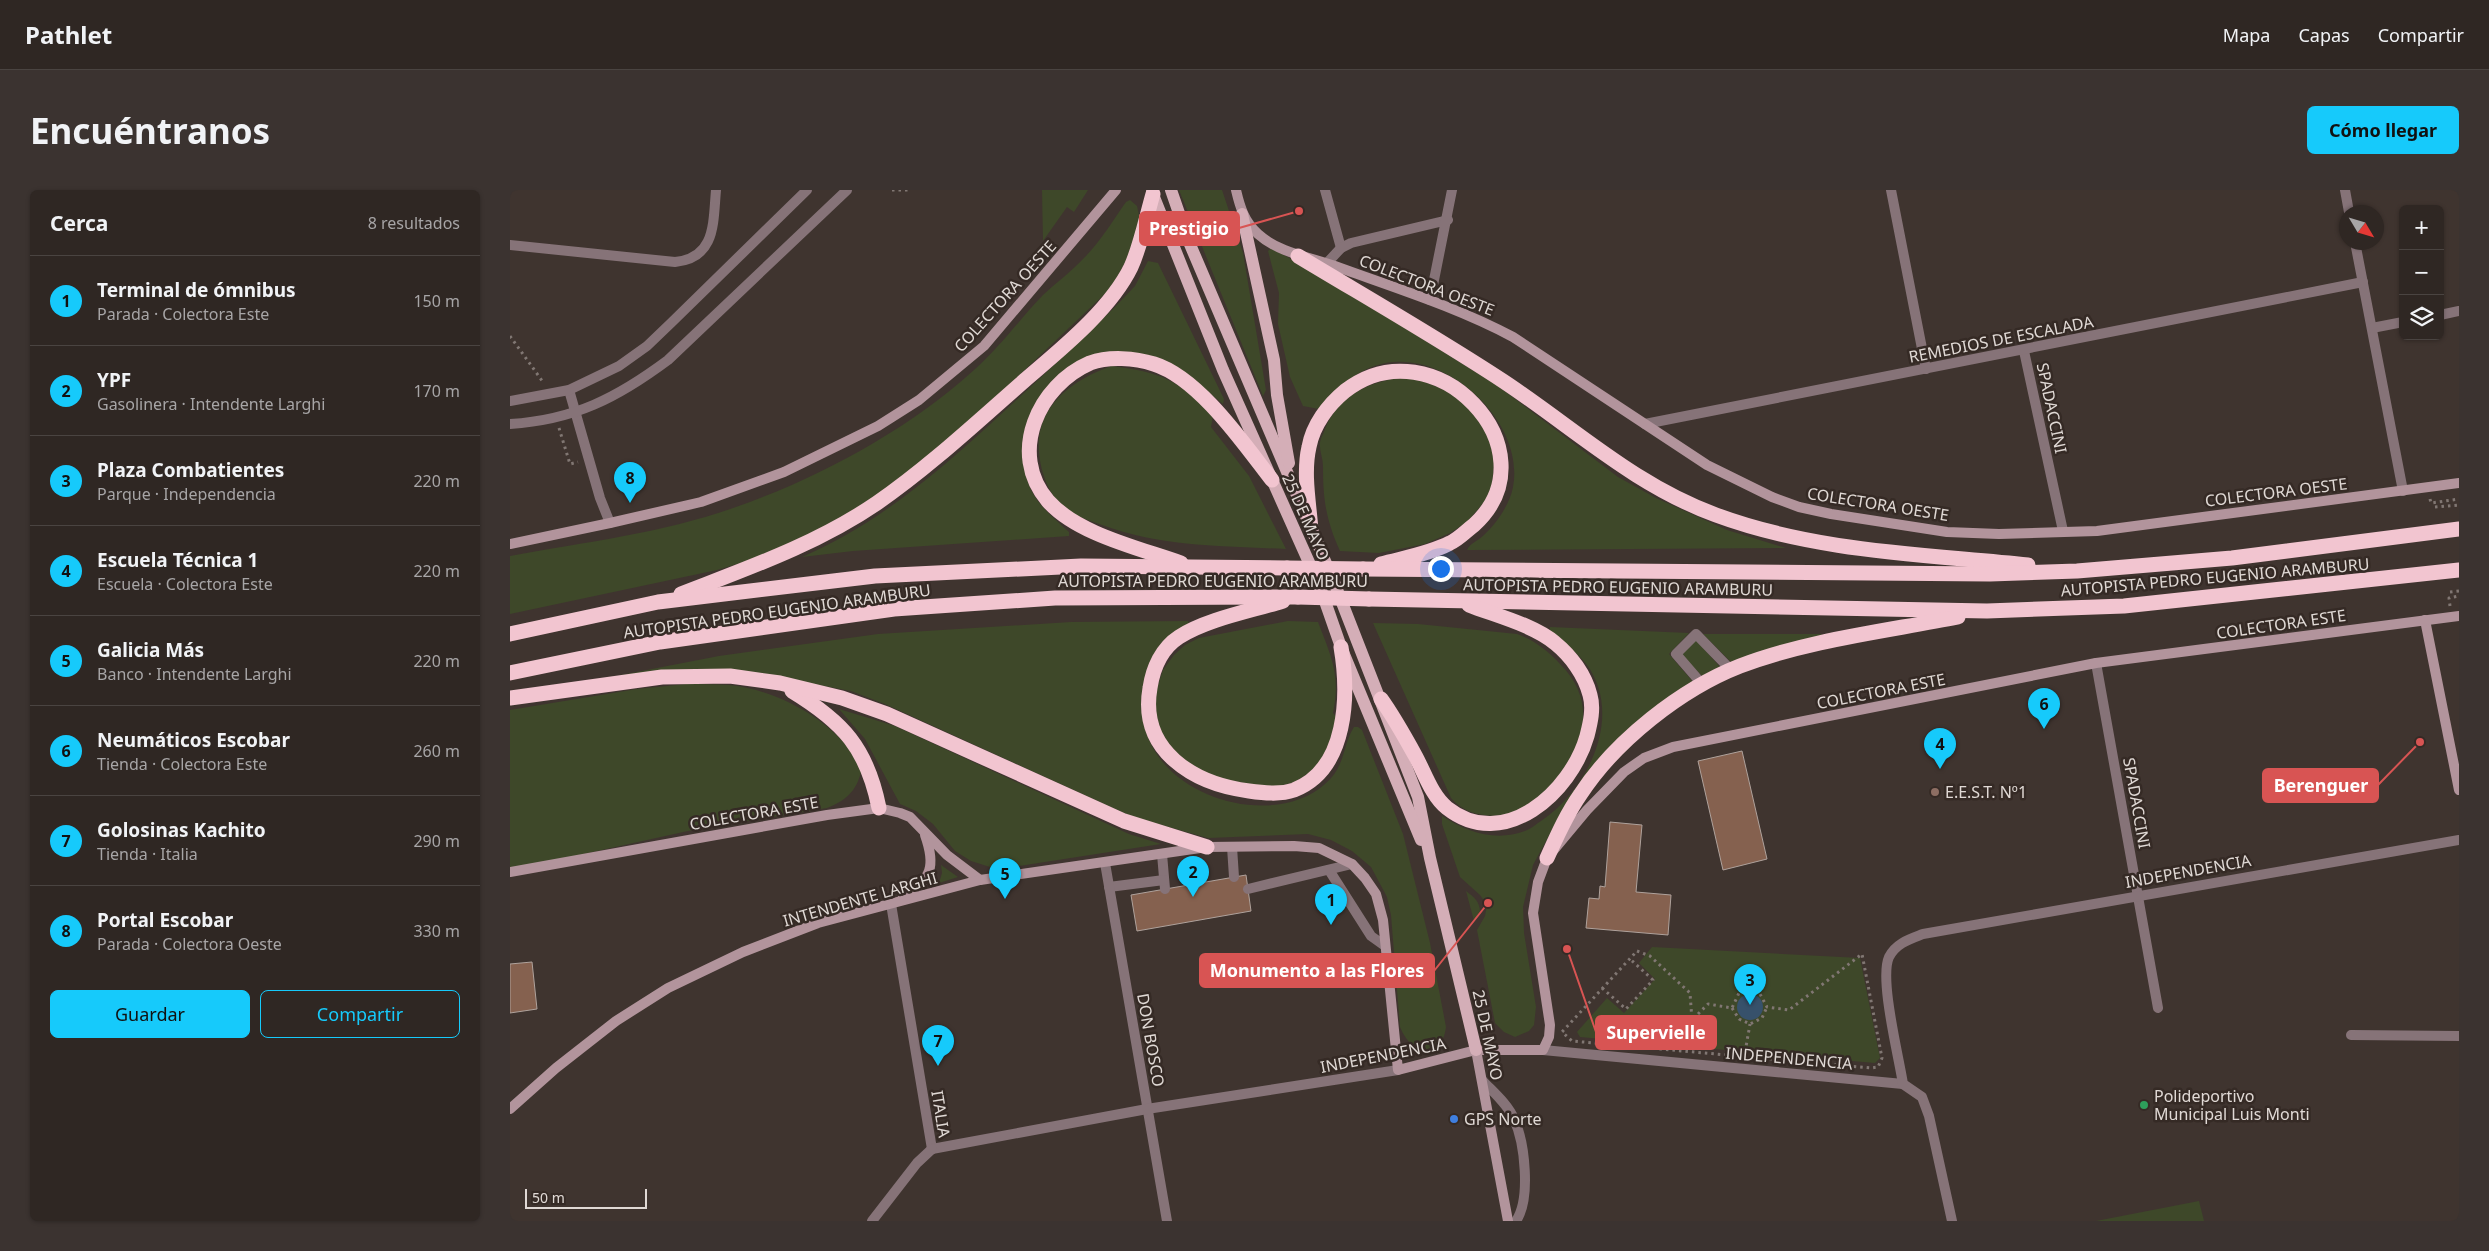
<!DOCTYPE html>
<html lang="es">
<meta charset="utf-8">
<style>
body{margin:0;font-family:"Noto Sans",sans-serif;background:#3b3330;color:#f1f3f6}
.controls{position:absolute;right:15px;top:15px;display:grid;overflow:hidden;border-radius:8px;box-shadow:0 1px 4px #0004}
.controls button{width:45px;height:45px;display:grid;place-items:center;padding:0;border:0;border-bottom:1px solid #4a4441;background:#2f2723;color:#f1f3f6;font:25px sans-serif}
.compass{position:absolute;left:1829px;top:15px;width:45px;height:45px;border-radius:50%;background:#2f2723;box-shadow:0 1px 4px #0004;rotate:128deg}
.scale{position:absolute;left:15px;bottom:12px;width:122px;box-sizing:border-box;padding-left:5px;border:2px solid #e0d9d5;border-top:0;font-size:14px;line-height:18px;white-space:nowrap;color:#e0d9d5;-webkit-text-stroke:4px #352a25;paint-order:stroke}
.you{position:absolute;left:930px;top:378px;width:18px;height:18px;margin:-12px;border:4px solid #fff;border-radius:50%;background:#1a73e8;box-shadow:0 0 0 8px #1a73e833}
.badge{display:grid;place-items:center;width:32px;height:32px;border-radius:50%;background:#16cafb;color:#111;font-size:16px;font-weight:700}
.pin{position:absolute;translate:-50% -41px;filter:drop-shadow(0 1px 2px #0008)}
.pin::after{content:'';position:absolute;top:26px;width:18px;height:15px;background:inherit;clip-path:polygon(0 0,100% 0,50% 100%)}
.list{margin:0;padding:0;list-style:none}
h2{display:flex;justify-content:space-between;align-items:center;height:65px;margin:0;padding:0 20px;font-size:21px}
h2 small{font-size:16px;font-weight:400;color:#a7a5a6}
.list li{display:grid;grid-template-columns:32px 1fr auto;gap:15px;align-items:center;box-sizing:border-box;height:90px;padding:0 20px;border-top:1px solid #4a4441}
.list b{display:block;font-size:19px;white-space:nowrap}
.list p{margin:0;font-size:16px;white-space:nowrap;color:#a7a5a6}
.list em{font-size:16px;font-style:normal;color:#a7a5a6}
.actions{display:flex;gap:10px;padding:15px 20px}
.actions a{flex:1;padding:11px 0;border:1px solid #16cafb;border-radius:8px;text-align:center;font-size:18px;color:#16cafb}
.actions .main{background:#16cafb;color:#111}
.icon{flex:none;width:28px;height:28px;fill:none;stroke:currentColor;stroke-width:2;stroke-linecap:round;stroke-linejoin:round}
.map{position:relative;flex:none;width:1949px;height:1031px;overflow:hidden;border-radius:8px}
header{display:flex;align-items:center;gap:30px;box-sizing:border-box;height:70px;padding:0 25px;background:#2f2723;border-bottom:1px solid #4a4441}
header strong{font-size:24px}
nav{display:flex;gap:28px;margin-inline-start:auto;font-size:18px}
.intro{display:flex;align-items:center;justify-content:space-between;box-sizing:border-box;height:120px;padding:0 30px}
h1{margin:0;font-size:35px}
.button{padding:12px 22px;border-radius:8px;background:#16cafb;color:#111;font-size:18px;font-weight:700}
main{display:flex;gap:30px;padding:0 30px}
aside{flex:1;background:#2f2723;border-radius:8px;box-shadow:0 1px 4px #0004}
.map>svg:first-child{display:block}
.green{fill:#3e4829}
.water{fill:#37516b}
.building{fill:#85614f;stroke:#afa29c}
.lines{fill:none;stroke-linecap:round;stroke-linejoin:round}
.path{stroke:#817773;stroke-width:3;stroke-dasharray:2.5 4;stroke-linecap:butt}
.lane{stroke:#867378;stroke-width:10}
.street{stroke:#867378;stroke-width:10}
.secondary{stroke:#b2949c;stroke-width:10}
.primary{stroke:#d4aeb7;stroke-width:12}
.highway{stroke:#f2c5d0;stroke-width:15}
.highway-bridge{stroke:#f2c5d0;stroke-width:15}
.education-dot{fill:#8d6e63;stroke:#352a25;stroke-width:2}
.leisure-dot{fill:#2e9e5b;stroke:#352a25;stroke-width:2}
.shop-dot{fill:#3f7fe0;stroke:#352a25;stroke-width:2}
.labels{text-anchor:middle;stroke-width:5;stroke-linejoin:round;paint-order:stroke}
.street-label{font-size:16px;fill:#e0d9d5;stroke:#352a25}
.poi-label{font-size:16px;fill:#e0d9d5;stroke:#352a25;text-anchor:start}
.leader{fill:none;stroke:#d85453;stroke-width:2}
.callout-dot{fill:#d85453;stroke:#352a25;stroke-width:2}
.callout{fill:#d85453;stroke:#d85453;stroke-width:2}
.callout-label{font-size:18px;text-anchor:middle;font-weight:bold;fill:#fff}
</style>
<header>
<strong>Pathlet</strong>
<nav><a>Mapa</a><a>Capas</a><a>Compartir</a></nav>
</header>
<div class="intro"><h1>Encuéntranos</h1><a class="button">Cómo llegar</a></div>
<main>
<aside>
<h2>Cerca<small>8 resultados</small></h2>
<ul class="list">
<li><span class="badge">1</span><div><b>Terminal de ómnibus</b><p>Parada · Colectora Este</p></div><em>150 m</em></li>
<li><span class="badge">2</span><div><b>YPF</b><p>Gasolinera · Intendente Larghi</p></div><em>170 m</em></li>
<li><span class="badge">3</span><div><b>Plaza Combatientes</b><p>Parque · Independencia</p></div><em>220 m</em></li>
<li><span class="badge">4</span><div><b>Escuela Técnica 1</b><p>Escuela · Colectora Este</p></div><em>220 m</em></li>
<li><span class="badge">5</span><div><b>Galicia Más</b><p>Banco · Intendente Larghi</p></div><em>220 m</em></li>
<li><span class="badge">6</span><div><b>Neumáticos Escobar</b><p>Tienda · Colectora Este</p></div><em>260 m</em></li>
<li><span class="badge">7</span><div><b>Golosinas Kachito</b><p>Tienda · Italia</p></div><em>290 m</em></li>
<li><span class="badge">8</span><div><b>Portal Escobar</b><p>Parada · Colectora Oeste</p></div><em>330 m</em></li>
</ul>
<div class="actions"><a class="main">Guardar</a><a>Compartir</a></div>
</aside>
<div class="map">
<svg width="1949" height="1031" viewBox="0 0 1949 1031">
<rect width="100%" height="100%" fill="#3f342f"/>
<!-- green -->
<g class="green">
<path d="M532 0H578L564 22 557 17 533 51Z"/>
<path d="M669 0H712L733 63 756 200 753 206Z"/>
<path d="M620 10 627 16 630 30 627 51 601 98 499 195 385 296 325 335 257 365 207 380 0 424V366C75 352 154 343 226 317 309 288 398 240 464 180 490 157 509 130 533 105 547 92 562 81 575 67 591 51 603 30 616 12Z"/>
<path d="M761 58 807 83 988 196 1108 287 1146 308 1217 340 1276 358 957 360C960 353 968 351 974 345 986 334 1000 314 1003 297 1015 235 944 167 884 172 852 174 828 197 809 219L793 216 780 187 768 134 769 103 758 61Z"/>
<path d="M638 71 648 73 714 209 713 214 687 193 609 164 534 203C531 217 516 281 518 291 523 312 544 328 559 342V346L343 361 292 367C368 334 428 282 488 227 527 191 566 155 604 118L625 96Z"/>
<path d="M602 176C650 182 669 190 703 225L701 237 739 286 776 359C714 356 652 357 592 335 581 331 568 327 558 321 535 305 525 267 530 242 537 207 572 186 602 176Z"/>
<path d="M902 187 946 204 974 235 985 265 981 304 957 332 940 343 915 354 869 363 830 361C816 330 813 310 813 276 813 268 809 260 810 253 810 249 814 243 815 239 830 202 865 189 902 187Z"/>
<path d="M678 431 679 434C672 440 660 447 656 454 649 465 647 482 644 495 641 505 633 521 634 531 644 605 761 642 815 594 836 576 832 556 844 537H848L852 540 893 644 920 753 936 837C931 873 901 865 890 837L881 725 877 707 861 677 842 661 821 650 798 644 698 648 623 627 375 514 341 501 282 490 110 488 111 485 209 466 368 444 561 432Z"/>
<path d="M778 431 808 432C821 466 831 485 823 523L827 528 816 564 803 580 785 592 761 598 695 586 660 559 649 538 645 519 646 501 653 480 664 465 675 455 689 448Z"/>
<path d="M863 433 908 434 1007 444C1024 450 1038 461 1050 474 1088 511 1075 558 1042 595 1038 600 1033 607 1027 611 1002 629 962 633 941 608Z"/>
<path d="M1040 437 1179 443 1159 464 1184 493 1048 629 1023 675 1013 717 1014 743 1026 817 1024 835 1019 841 1005 847 994 842 985 833 967 740 975 726 977 715 970 705 950 687 932 634V626C956 642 986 652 1015 641 1021 639 1026 634 1031 631 1078 600 1114 526 1077 475 1067 462 1053 452 1040 442Z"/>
<path d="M1193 444H1311L1313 447 1221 472Z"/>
<path d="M1186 450 1210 477 1194 488 1170 463Z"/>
<path d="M177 494C191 494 205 494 219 495 270 500 325 532 352 576 349 598 338 610 317 618L178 641 28 674 0 678V520L127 499Z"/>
<path d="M329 519 385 536 619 644 651 654 509 676 480 677 461 671 445 661 423 634 406 621 390 614 355 549Z"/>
<path d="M431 675 448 687 429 693 432 683Z"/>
<path d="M956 701C964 707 969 711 970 721L964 731Z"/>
<path d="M1142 757 1350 768 1370 868 1365 873 1070 847 1067 842 1097 808 1114 823 1145 789 1129 773Z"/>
<path d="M1689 1011 1694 1031H1586Z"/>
</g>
<!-- water -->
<circle class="water" cx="1240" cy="817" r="13"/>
<!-- building -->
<g class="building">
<path d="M1232 561 1257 669 1213 680 1188 571Z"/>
<path d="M1100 632 1132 635 1126 702 1161 705 1158 745 1076 738 1079 708 1089 709 1090 696 1095 697Z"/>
<path d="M736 685 741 721 627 741 621 705Z"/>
<path d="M22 772 27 819 0 823V774Z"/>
</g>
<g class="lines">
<!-- path -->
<g class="path">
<path d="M382 0H399"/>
<path d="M0 146 33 192"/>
<path d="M49 238 60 274 68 272"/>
<path d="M1920 309 1921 313 1949 309"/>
<path d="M1925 317 1949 315"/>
<path d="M1940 402 1949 401"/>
<path d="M1940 416 1939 408 1949 406"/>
<path d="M1127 761 1140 766 1180 803 1182 830 1198 814 1222 818 1229 803 1239 799 1250 804 1257 817 1279 820 1352 764 1372 868 1368 877 1361 878 1062 851 1052 842Z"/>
<path d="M1092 798 1116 819 1143 790 1120 769"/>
<path d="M1222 818 1229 829 1240 834 1252 828 1257 817"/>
<path d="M1159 859 1182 830"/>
<path d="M1234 868 1240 834"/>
</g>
<!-- lane -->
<g class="lane">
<path d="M815 0 831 58"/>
<path d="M0 55 165 72C206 68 203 33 206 0"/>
<path d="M59 200 90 308 100 333"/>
<path d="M0 211 59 200 109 176 137 156 161 133 297 0"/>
<path d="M0 234C64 230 107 208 158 170L337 0"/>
<path d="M1192 494 1166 464 1186 444 1221 480"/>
<path d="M722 657 724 687"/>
<path d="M652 664 655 699"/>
<path d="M819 680 861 746 875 756"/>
<path d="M599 697 654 690"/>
<path d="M738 699 842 674"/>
<path d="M1841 845 1949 846"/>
<path d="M972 890C982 901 998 914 1004 929 1015 953 1021 1009 1006 1031"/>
</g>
<!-- street -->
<g class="street">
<path d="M1381 0 1416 179"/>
<path d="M1835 0 1839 22"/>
<path d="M1845 52 1893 301"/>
<path d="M817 73 831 58 841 53 938 30"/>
<path d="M920 110 942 0"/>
<path d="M1930 125 1949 121"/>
<path d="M1862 138 1893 132"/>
<path d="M1514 161 1553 341"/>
<path d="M1135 234 1853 92"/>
<path d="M1586 473 1648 818"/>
<path d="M595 673 657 1031"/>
<path d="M381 714 422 959"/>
<path d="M1033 860 1393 894"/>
<path d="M422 959 637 919 888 880"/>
<path d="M362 1031 407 973 422 959"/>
<path d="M1442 1031 1419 926 1412 907 1393 894C1389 867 1369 789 1379 767 1386 753 1400 749 1413 744L1949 650"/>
</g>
<!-- secondary -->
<g class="secondary">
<path d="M726 0C730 17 734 31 748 44 769 63 799 67 825 76 885 98 947 117 1003 147L1197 275 1262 307 1289 317 1321 324 1437 342 1489 344 1587 341 1949 293"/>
<path d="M0 354 100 333 191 312 274 282 368 236 409 210 474 156 606 0"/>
<path d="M1915 430 1949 600"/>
<path d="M0 682 317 625 369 618 390 623 400 627 437 665 470 690"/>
<path d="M393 707C422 689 426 676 415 645"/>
<path d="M966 860 998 1031"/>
<path d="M0 919 46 878 106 831 158 798 233 762 308 733 470 690 697 657 784 656 809 658 842 674 855 688 866 704 873 730 888 880 966 860H1033L1039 847 1040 835 1023 723 1028 692 1037 668 1077 620 1114 582 1134 568 1163 557 1586 473 1949 426"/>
</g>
<!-- primary -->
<g class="primary">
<path d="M661 0 679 52 824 392 908 607 920 668 966 860"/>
<path d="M642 2 713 180 810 397 831 457 911 650"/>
<path d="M732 24 764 170 767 205 779 273"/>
</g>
<!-- highway -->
<g class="highway">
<path d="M788 66C856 107 926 147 993 191 1064 238 1124 295 1206 325 1306 362 1413 364 1518 375"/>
<path d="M801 340C799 313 793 283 799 257 803 235 818 215 835 201 924 132 1046 260 964 335 956 341 949 349 940 353 919 364 893 368 871 374"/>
<path d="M671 373C629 358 567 344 538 311 497 263 529 195 580 173 599 166 625 168 644 174 689 188 734 254 762 290"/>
<path d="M853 379 1480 384 1567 381 1722 368 1949 339"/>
<path d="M171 404C238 378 307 354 367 313 419 277 467 232 515 190 551 159 600 120 621 77 631 55 636 28 643 4"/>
<path d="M859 409 1477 421 1614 416 1949 380"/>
<path d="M773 411C741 421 697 429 669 447 652 458 643 478 640 498 629 561 684 594 739 601 753 603 770 605 784 600 838 579 839 504 831 457"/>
<path d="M0 444 148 412 365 386 571 376 777 378"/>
<path d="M0 483 150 452 384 419 545 408 788 407"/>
<path d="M282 501C333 532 357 558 369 618"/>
<path d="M0 508 152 487 220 486 270 493 332 508 377 524 614 631 697 657"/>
<path d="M871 509C884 527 895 547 906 567 915 584 922 606 937 618 994 663 1061 602 1077 546 1080 534 1084 519 1080 505 1075 485 1061 466 1045 453 1024 435 984 425 959 415"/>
<path d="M1037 668C1047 646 1056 625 1070 605 1105 551 1171 499 1230 476 1298 450 1377 441 1448 427"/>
</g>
<!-- highway-bridge -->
<g class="highway-bridge">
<path d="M777 378 853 379"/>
<path d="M788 407 859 409"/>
</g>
</g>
<!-- markers -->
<circle class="education-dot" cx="1425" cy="602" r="5"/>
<circle class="leisure-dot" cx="1634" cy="915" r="5"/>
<circle class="shop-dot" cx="944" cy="929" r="5"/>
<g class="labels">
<!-- street labels -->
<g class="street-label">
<text transform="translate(917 95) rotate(21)" y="6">COLECTORA OESTE</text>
<text transform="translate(495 106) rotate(-48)" y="6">COLECTORA OESTE</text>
<text transform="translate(1491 149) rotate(-11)" y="6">REMEDIOS DE ESCALADA</text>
<text transform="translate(1542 218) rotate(78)" y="6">SPADACCINI</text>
<text transform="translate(1766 302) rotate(-7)" y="6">COLECTORA OESTE</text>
<text transform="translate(1368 314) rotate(9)" y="6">COLECTORA OESTE</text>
<text transform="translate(796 327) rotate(66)" y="6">25 DE MAYO</text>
<text transform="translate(1705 387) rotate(-5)" y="6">AUTOPISTA PEDRO EUGENIO ARAMBURU</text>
<text x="703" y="397">AUTOPISTA PEDRO EUGENIO ARAMBURU</text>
<text transform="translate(1108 397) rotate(1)" y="6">AUTOPISTA PEDRO EUGENIO ARAMBURU</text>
<text transform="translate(267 421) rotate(-8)" y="6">AUTOPISTA PEDRO EUGENIO ARAMBURU</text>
<text transform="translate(1771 434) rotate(-8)" y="6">COLECTORA ESTE</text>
<text transform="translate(1371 501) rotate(-11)" y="6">COLECTORA ESTE</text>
<text transform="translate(1627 613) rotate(80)" y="6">SPADACCINI</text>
<text transform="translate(244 623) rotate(-10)" y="6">COLECTORA ESTE</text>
<text transform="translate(1678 681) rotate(-10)" y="6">INDEPENDENCIA</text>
<text transform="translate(350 709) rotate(-16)" y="6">INTENDENTE LARGHI</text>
<text transform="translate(978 845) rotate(78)" y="6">25 DE MAYO</text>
<text transform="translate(641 850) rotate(80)" y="6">DON BOSCO</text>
<text transform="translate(873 865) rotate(-11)" y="6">INDEPENDENCIA</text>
<text transform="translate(1279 868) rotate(5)" y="6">INDEPENDENCIA</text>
<text transform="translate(431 924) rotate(81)" y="6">ITALIA</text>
</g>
<!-- poi labels -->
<g class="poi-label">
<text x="1435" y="608">E.E.S.T. Nº1</text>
<text x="1644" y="912">Polideportivo<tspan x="1644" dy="18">Municipal Luis Monti</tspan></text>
<text x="954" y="935">GPS Norte</text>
</g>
</g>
<!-- callouts -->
<path class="leader" d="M789 21L729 38M1910 552L1868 595M978 713L924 781M1057 759L1086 842"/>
<g class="callout-dot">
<circle cx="789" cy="21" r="5"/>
<circle cx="1910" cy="552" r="5"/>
<circle cx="978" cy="713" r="5"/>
<circle cx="1057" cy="759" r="5"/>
</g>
<g class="callout">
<rect x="630" y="22" width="99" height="33" rx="5"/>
<rect x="1753" y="579" width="115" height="33" rx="5"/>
<rect x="690" y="764" width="234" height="33" rx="5"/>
<rect x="1086" y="826" width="120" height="33" rx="5"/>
</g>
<g class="callout-label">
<text x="679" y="45">Prestigio</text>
<text x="1811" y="602">Berenguer</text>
<text x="807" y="787">Monumento a las Flores</text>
<text x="1146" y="849">Supervielle</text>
</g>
</svg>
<div class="controls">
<button>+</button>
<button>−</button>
<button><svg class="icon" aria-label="layers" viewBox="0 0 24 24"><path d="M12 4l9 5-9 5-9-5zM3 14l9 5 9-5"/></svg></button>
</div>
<svg class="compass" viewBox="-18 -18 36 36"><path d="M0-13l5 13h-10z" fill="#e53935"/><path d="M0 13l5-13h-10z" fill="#a7a5a6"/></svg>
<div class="scale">50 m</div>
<div class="you"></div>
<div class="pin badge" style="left:821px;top:735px">1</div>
<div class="pin badge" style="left:683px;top:707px">2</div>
<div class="pin badge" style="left:1240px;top:815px">3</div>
<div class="pin badge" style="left:1430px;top:579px">4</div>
<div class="pin badge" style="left:495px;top:709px">5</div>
<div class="pin badge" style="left:1534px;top:539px">6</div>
<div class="pin badge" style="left:428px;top:876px">7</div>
<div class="pin badge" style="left:120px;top:313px">8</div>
</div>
</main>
